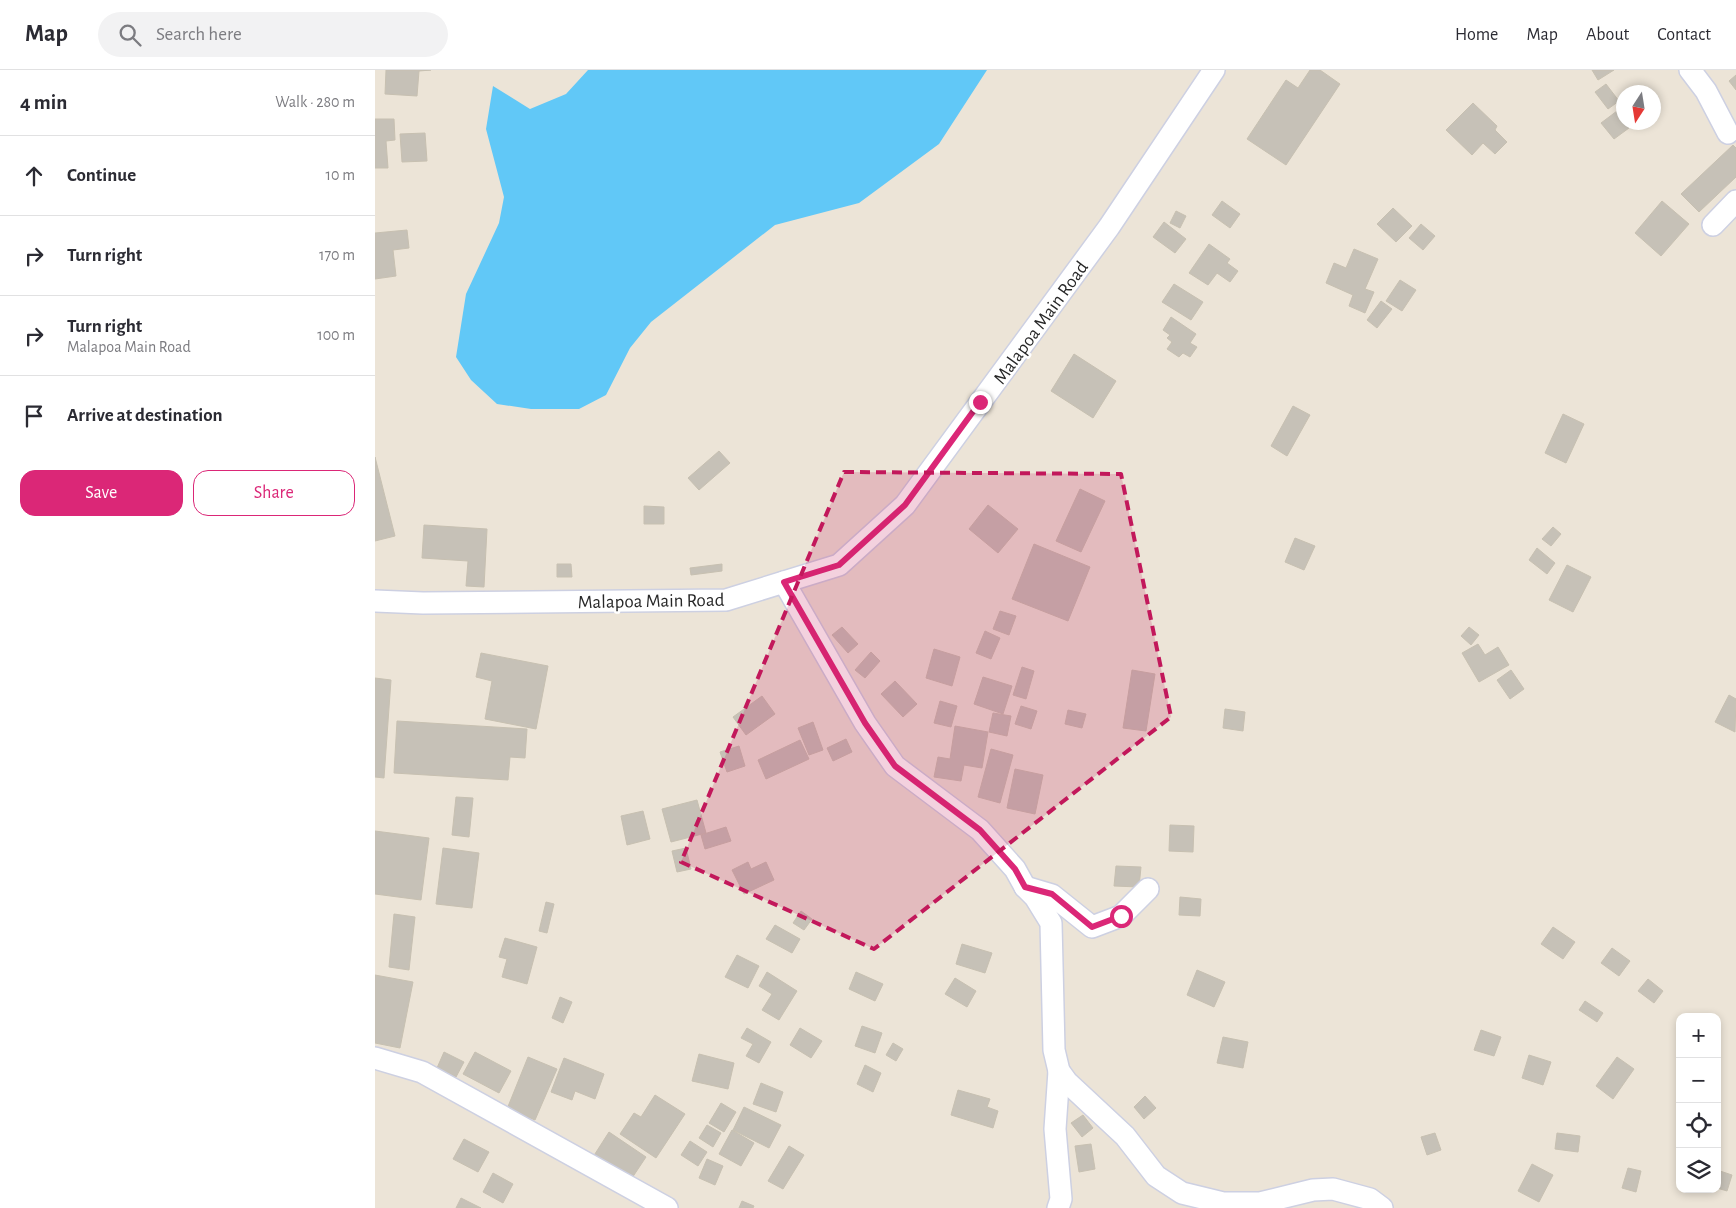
<!DOCTYPE html>
<meta charset="utf-8">
<style>
body{margin:0;font-family:"Alegreya Sans",sans-serif;background:#f2f2f3;color:#2b2b33}
.controls{position:absolute;right:15px;bottom:15px;display:grid;overflow:hidden;border-radius:10px;box-shadow:0 2px 8px #0003}
.controls button{width:45px;height:45px;display:grid;place-items:center;padding:0;border:0;border-bottom:1px solid #e1e1e2;background:#fff;color:#2b2b33;font:25px sans-serif}
.compass{position:absolute;left:1241px;top:15px;width:45px;height:45px;border-radius:50%;background:#fff;box-shadow:0 2px 8px #0003;rotate:192deg}
.stop{position:absolute;width:15px;height:15px;margin:-11px;border:4px solid #db2777;border-radius:50%;background:#fff}
.stop.end{background:#db2777;border-color:#fff;box-shadow:0 1px 5px #0008}
.list{margin:0;padding:0;list-style:none}
h2{display:flex;justify-content:space-between;align-items:center;height:65px;margin:0;padding:0 20px;font-size:21px}
h2 small{font-size:16px;font-weight:400;color:#7c7c81}
.list li{display:grid;grid-template-columns:32px 1fr auto;gap:15px;align-items:center;box-sizing:border-box;height:80px;padding:0 20px;border-top:1px solid #e1e1e2}
.list b{display:block;font-size:19px;white-space:nowrap}
.list p{margin:0;font-size:16px;white-space:nowrap;color:#7c7c81}
.list em{font-size:16px;font-style:normal;color:#7c7c81}
.actions{display:flex;gap:10px;padding:15px 20px}
.actions a{flex:1;padding:11px 0;border:1px solid #db2777;border-radius:15px;text-align:center;font-size:18px;color:#db2777}
.actions .main{background:#db2777;color:#fff}
.icon{flex:none;width:28px;height:28px;fill:none;stroke:currentColor;stroke-width:2;stroke-linecap:round;stroke-linejoin:round}
.map{position:relative;flex:none;width:1361px;height:1138px;overflow:hidden}
header{display:flex;align-items:center;gap:30px;box-sizing:border-box;height:70px;padding:0 25px;background:#fff;border-bottom:1px solid #e1e1e2}
header strong{font-size:24px}
nav{display:flex;gap:28px;margin-inline-start:auto;font-size:18px}
.search{width:350px;height:45px;background:#f2f2f3;display:flex;align-items:center;gap:12px;box-sizing:border-box;padding:0 18px;border-radius:28px;color:#7c7c81;font-size:19px}
main{display:flex}
aside{flex:1;background:#fff}
.map>svg:first-child{display:block}
.water{fill:#61c8f7}
.building{fill:#c6c1b7;stroke:#c7c0b1}
.lines{fill:none;stroke-linecap:round;stroke-linejoin:round}
.minor-casing{stroke:#cdd0e2;stroke-width:24}
.minor{stroke:#fff;stroke-width:21}
.route{stroke:#db2777;stroke-width:6}
.marked{fill:#c2185b;fill-opacity:0.2;stroke:#c2185b;stroke-width:4;stroke-dasharray:10 6;stroke-linejoin:round}
.labels{text-anchor:middle;stroke-width:5;stroke-linejoin:round;paint-order:stroke}
.street-label{font-size:19px;fill:#272727;stroke:#fff}
</style>
<header>
<strong>Map</strong>
<div class="search"><svg class="icon" aria-label="search" viewBox="0 0 24 24"><circle cx="10" cy="10" r="6"/><path d="M15 15l6 6"/></svg>Search here</div>
<nav><a>Home</a><a>Map</a><a>About</a><a>Contact</a></nav>
</header>
<main>
<aside>
<h2>4 min<small>Walk · 280 m</small></h2>
<ul class="list">
<li><svg class="icon" aria-label="ahead" viewBox="0 0 24 24"><path d="M12 20V5M6 11l6-6 6 6"/></svg><div><b>Continue</b></div><em>10 m</em></li>
<li><svg class="icon" aria-label="right" viewBox="0 0 24 24"><path d="M7 20v-9h11M14 6l5 5-5 5"/></svg><div><b>Turn right</b></div><em>170 m</em></li>
<li><svg class="icon" aria-label="right" viewBox="0 0 24 24"><path d="M7 20v-9h11M14 6l5 5-5 5"/></svg><div><b>Turn right</b><p>Malapoa Main Road</p></div><em>100 m</em></li>
<li><svg class="icon" aria-label="arrive" viewBox="0 0 24 24"><path d="M6 21V4h12l-3 4 3 4H6"/></svg><div><b>Arrive at destination</b></div></li>
</ul>
<div class="actions"><a class="main">Save</a><a>Share</a></div>
</aside>
<div class="map">
<svg width="1361" height="1138" viewBox="0 0 1361 1138">
<rect width="100%" height="100%" fill="#ece4d7"/>
<!-- water -->
<path class="water" d="M213 0H612L564 74 484 133 400 155 276 252 255 278 231 325 204 339H156L122 334 96 310 81 287 91 224 124 153 129 127 111 59 118 16 155 39 191 24Z"/>
<!-- building -->
<g class="building">
<path d="M11 0H56L44 1 42 26 10 24Z"/>
<path d="M935 0H945L965 14 911 95 872 69 911 10 923 18Z"/>
<path d="M1217 0H1239L1223 10Z"/>
<path d="M1361 5V20L1354 11Z"/>
<path d="M1231 14 1244 31 1233 39 1220 22Z"/>
<path d="M1098 33 1122 56 1120 60 1132 72 1120 84 1108 73 1097 85 1071 60Z"/>
<path d="M1242 41 1254 58 1239 69 1226 53Z"/>
<path d="M0 49H19L20 70 11 71 13 98H0Z"/>
<path d="M50 63 52 91 27 92 25 64Z"/>
<path d="M1358 75 1361 78V107L1324 142 1306 124Z"/>
<path d="M847 131 865 144 855 158 837 145Z"/>
<path d="M1287 131 1314 154 1286 186 1260 163Z"/>
<path d="M1018 138 1037 156 1021 172 1002 154Z"/>
<path d="M801 141 811 146 805 158 795 153Z"/>
<path d="M789 152 811 169 800 183 778 167Z"/>
<path d="M1046 154 1060 166 1048 180 1034 168Z"/>
<path d="M32 160 34 178 18 180 21 206 0 209V163Z"/>
<path d="M834 174 855 189 852 193 863 201 855 212 842 203 833 215 814 203Z"/>
<path d="M979 179 1003 189 990 219 999 222 990 243 974 236 978 225 951 213 959 193 971 198Z"/>
<path d="M1025 210 1041 220 1027 241 1011 231Z"/>
<path d="M799 214 828 232 816 250 787 232Z"/>
<path d="M1006 231 1017 239 1002 258 992 250Z"/>
<path d="M796 247 821 264 815 273 822 277 815 287 808 283 804 287 792 279 797 272 792 268 795 265 788 260Z"/>
<path d="M699 284 741 311 718 348 676 321Z"/>
<path d="M918 336 935 345 912 386 896 376Z"/>
<path d="M1188 344 1209 354 1191 393 1170 383Z"/>
<path d="M344 381 355 393 324 420 313 408Z"/>
<path d="M0 387 20 466 0 471Z"/>
<path d="M705 419 730 431 706 482 681 471Z"/>
<path d="M613 435 643 459 623 483 594 459Z"/>
<path d="M269 436 289 437V454H269Z"/>
<path d="M49 455 112 459 109 517 91 516 93 491 47 488Z"/>
<path d="M1178 457 1186 464 1176 476 1167 469Z"/>
<path d="M920 468 940 476 929 500 910 492Z"/>
<path d="M659 474 715 497 693 551 637 529Z"/>
<path d="M1162 478 1180 493 1172 504 1154 490Z"/>
<path d="M182 494H196L197 507H182Z"/>
<path d="M347 494V501L316 505 315 498Z"/>
<path d="M1192 495 1216 507 1198 542 1174 530Z"/>
<path d="M625 541 641 546 634 565 618 559Z"/>
<path d="M467 557 483 574 473 583 457 565Z"/>
<path d="M1094 557 1104 565 1096 575 1086 566Z"/>
<path d="M610 561 625 568 616 589 601 583Z"/>
<path d="M1103 574 1110 585 1123 577 1134 595 1104 612 1087 583Z"/>
<path d="M559 579 585 587 577 616 551 608Z"/>
<path d="M496 582 505 591 490 608 480 600Z"/>
<path d="M106 583 173 596 161 659 110 649 117 611 101 607Z"/>
<path d="M647 597 659 601 651 629 638 625Z"/>
<path d="M757 600 780 604 771 661 748 658Z"/>
<path d="M1136 600 1149 619 1135 629 1122 610Z"/>
<path d="M608 607 637 616 628 644 599 634Z"/>
<path d="M0 608 16 610 9 708 0 707Z"/>
<path d="M520 611 542 634 528 647 506 624Z"/>
<path d="M1354 625 1361 629 1360 662 1340 652Z"/>
<path d="M387 626 400 644 371 665 358 647Z"/>
<path d="M565 631 582 636 576 657 559 653Z"/>
<path d="M646 636 662 641 656 659 640 654Z"/>
<path d="M850 639 870 642 868 661 848 658Z"/>
<path d="M693 640 711 644 707 658 690 654Z"/>
<path d="M618 643 636 646 632 666 614 662Z"/>
<path d="M22 651 152 659 150 688 135 687 133 710 19 703Z"/>
<path d="M438 652 448 680 434 685 423 658Z"/>
<path d="M580 656 613 662 607 698 589 695 586 711 559 707 563 687 575 689Z"/>
<path d="M471 669 477 682 458 691 452 678Z"/>
<path d="M425 670 434 689 391 709 383 690Z"/>
<path d="M364 676 370 696 352 702 345 682Z"/>
<path d="M616 679 638 685 625 733 603 727Z"/>
<path d="M640 699 668 705 660 744 632 738Z"/>
<path d="M81 727 98 728 94 767 77 765Z"/>
<path d="M322 730 331 763 296 772 287 739Z"/>
<path d="M268 741 275 769 252 775 246 746Z"/>
<path d="M795 755 819 756 818 782 794 781Z"/>
<path d="M351 757 356 771 330 779 326 765Z"/>
<path d="M0 761 54 768 46 830 0 824Z"/>
<path d="M68 778 104 783 97 838 61 834Z"/>
<path d="M311 778 316 799 302 802 297 781Z"/>
<path d="M373 792 376 799 391 792 399 810 369 824 357 800Z"/>
<path d="M741 796 766 797 764 817 739 816Z"/>
<path d="M805 827 826 829 825 846 804 845Z"/>
<path d="M171 832 179 834 172 863 164 861Z"/>
<path d="M426 841 437 849 429 860 418 853Z"/>
<path d="M19 844 40 847 34 900 14 897Z"/>
<path d="M400 855 425 869 417 883 391 869Z"/>
<path d="M1178 857 1200 872 1188 889 1166 874Z"/>
<path d="M130 868 162 877 152 914 127 907 132 889 124 887Z"/>
<path d="M587 874 617 883 610 903 581 894Z"/>
<path d="M1237 878 1255 891 1244 906 1226 893Z"/>
<path d="M362 885 384 896 373 918 350 907Z"/>
<path d="M822 900 850 912 839 937 812 925Z"/>
<path d="M392 902 422 921 404 950 387 940 397 924 384 916Z"/>
<path d="M481 902 508 914 500 931 474 919Z"/>
<path d="M0 905 38 912 25 978 0 973Z"/>
<path d="M580 908 601 921 592 937 570 924Z"/>
<path d="M1273 909 1288 921 1279 933 1263 921Z"/>
<path d="M185 927 197 932 188 953 177 948Z"/>
<path d="M1210 931 1228 943 1222 952 1204 940Z"/>
<path d="M487 956 507 963 500 983 480 976Z"/>
<path d="M372 958 396 972 384 993 371 986 378 974 366 968Z"/>
<path d="M425 958 447 971 436 988 415 975Z"/>
<path d="M1106 960 1126 967 1119 986 1099 980Z"/>
<path d="M848 967 873 972 868 998 842 993Z"/>
<path d="M518 973 528 979 521 991 511 985Z"/>
<path d="M69 982 89 992 81 1007 62 998Z"/>
<path d="M100 982 136 1001 124 1023 88 1004Z"/>
<path d="M324 984 359 993 353 1019 317 1011Z"/>
<path d="M1154 985 1176 992 1168 1015 1147 1008Z"/>
<path d="M153 987 182 999 160 1050 132 1039Z"/>
<path d="M1242 987 1259 999 1238 1029 1221 1016Z"/>
<path d="M189 988 229 1004 220 1029 200 1021 197 1030 176 1022Z"/>
<path d="M490 995 506 1003 498 1022 482 1014Z"/>
<path d="M386 1013 408 1022 401 1042 378 1034Z"/>
<path d="M583 1020 615 1029 612 1037 623 1041 618 1058 576 1045Z"/>
<path d="M280 1025 310 1044 281 1088 245 1064 259 1043 266 1047Z"/>
<path d="M770 1026 781 1038 769 1049 759 1037Z"/>
<path d="M346 1033 361 1042 349 1062 334 1053Z"/>
<path d="M369 1037 406 1055 394 1078 358 1060Z"/>
<path d="M708 1045 718 1058 707 1067 696 1053Z"/>
<path d="M332 1055 346 1063 338 1077 324 1068Z"/>
<path d="M357 1060 379 1073 366 1096 344 1084Z"/>
<path d="M234 1062 271 1087 255 1111 218 1087Z"/>
<path d="M1060 1063 1066 1080 1052 1085 1046 1067Z"/>
<path d="M1182 1063 1205 1066 1203 1082 1180 1079Z"/>
<path d="M89 1069 114 1082 103 1102 78 1089Z"/>
<path d="M315 1071 332 1082 323 1096 306 1085Z"/>
<path d="M716 1074 720 1099 704 1102 700 1076Z"/>
<path d="M414 1076 429 1085 408 1119 393 1111Z"/>
<path d="M332 1089 348 1096 340 1115 324 1108Z"/>
<path d="M1157 1094 1178 1105 1164 1132 1143 1121Z"/>
<path d="M1253 1098 1266 1101 1261 1122 1247 1118Z"/>
<path d="M1342 1100 1357 1105 1352 1121 1342 1118Z"/>
<path d="M118 1103 138 1114 128 1133 108 1122Z"/>
<path d="M86 1128 106 1138H81Z"/>
<path d="M367 1131 379 1136 378 1138H364Z"/>
</g>
<g class="lines">
<!-- minor casing -->
<g class="minor-casing">
<g id="minor">
<path d="M1315 0 1331 21 1353 63"/>
<path d="M1338 155 1361 131"/>
<path d="M409 512 490 653 520 696 605 760 640 799 650 817 660 827 676 853 679 980 684 1001 692 1012 750 1066 781 1106 807 1123 848 1133H885L938 1120 958 1119 995 1129 1007 1138"/>
<path d="M0 531 48 533 351 530 464 495 530 435 734 157 839 0"/>
<path d="M650 817 677 825 717 857 746 846 773 819"/>
<path d="M0 988 47 1002 292 1138"/>
<path d="M683 1138 686 1129 680 1059 684 1001"/>
</g>
</g>
<!-- minor -->
<use href="#minor" class="minor"/>
</g>
<g class="lines">
<!-- route -->
<path class="route" d="M605 332 530 435 464 495 409 512 490 653 520 696 605 760 640 799 650 817 677 824 717 857 746 846"/>
</g>
<!-- marked area -->
<path class="marked" d="M469 402 746 404 796 647 499 879 306 792Z"/>
<g class="labels">
<!-- street labels -->
<g class="street-label">
<text transform="translate(665 252) rotate(-54)" y="7">Malapoa Main Road</text>
<text transform="translate(276 530) rotate(-1)" y="7">Malapoa Main Road</text>
</g>
</g>
</svg>
<div class="controls">
<button>+</button>
<button>−</button>
<button><svg class="icon" aria-label="locate" viewBox="0 0 24 24"><circle cx="12" cy="12" r="6"/><path d="M12 2v4M12 18v4M2 12h4M18 12h4"/></svg></button>
<button><svg class="icon" aria-label="layers" viewBox="0 0 24 24"><path d="M12 4l9 5-9 5-9-5zM3 14l9 5 9-5"/></svg></button>
</div>
<svg class="compass" viewBox="-18 -18 36 36"><path d="M0-13l5 13h-10z" fill="#e53935"/><path d="M0 13l5-13h-10z" fill="#7c7c81"/></svg>
<div class="stop" style="left:746px;top:846px"></div>
<div class="stop end" style="left:605px;top:332px"></div>
</div>
</main>
